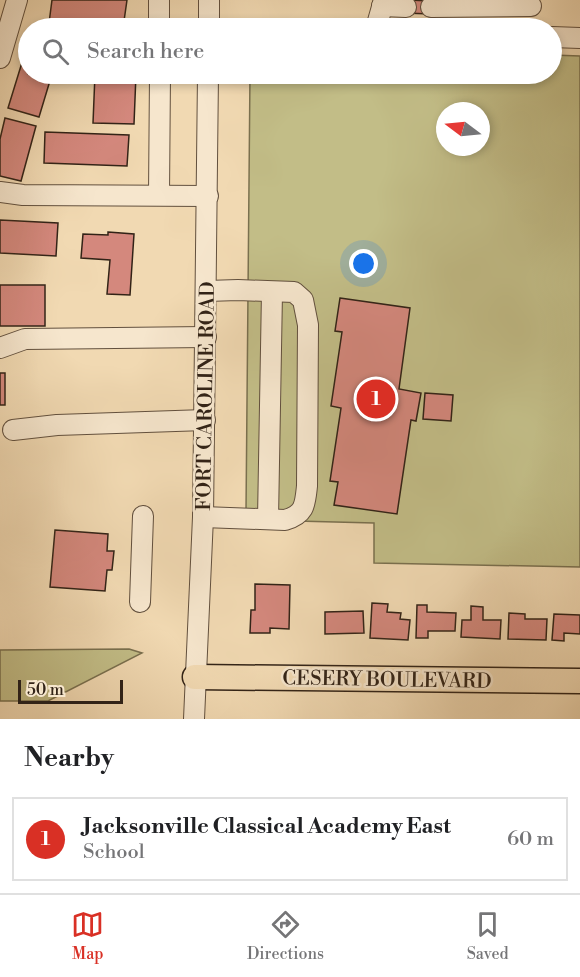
<!DOCTYPE html>
<style>
body{margin:0;font-family:"Libre Bodoni",serif;background:#f6f6f6;color:#202124}
.compass{position:absolute;left:436px;top:102px;width:54px;height:54px;border-radius:50%;background:#fff;box-shadow:0 3px 9px #0003;rotate:286deg}
.scale{position:absolute;left:18px;bottom:15px;width:105px;box-sizing:border-box;padding-left:6px;border:3px solid #322317;border-top:0;font-size:16px;line-height:21px;white-space:nowrap;color:#322317;-webkit-text-stroke:4px #f6e6cd;paint-order:stroke}
.you{position:absolute;left:364px;top:264px;width:21px;height:21px;margin:-15px;border:4px solid #fff;border-radius:50%;background:#1a73e8;box-shadow:0 0 0 9px #1a73e833}
.badge{display:grid;place-items:center;width:39px;height:39px;border-radius:50%;background:#d93025;color:#fff;font-size:20px;font-weight:700}
.pin{position:absolute;translate:-50% -50%;border:3px solid #fff;box-shadow:0 2px 6px #0006}
.list{margin:0;padding:0;list-style:none}
h2{display:flex;justify-content:space-between;align-items:center;height:78px;margin:0;padding:0 24px;font-size:26px}
h2 small{font-size:20px;font-weight:400;color:#757577}
.list li{display:grid;grid-template-columns:39px 1fr auto;gap:18px;align-items:center;box-sizing:border-box;height:84px;margin:0 12px 12px;padding:0 12px;border:2px solid #e0e0e0;border-radius:0px}
.list b{display:block;font-size:22px;white-space:nowrap}
.list p{margin:0;font-size:20px;white-space:nowrap;color:#757577}
.list em{font-size:20px;font-style:normal;color:#757577}
.icon{flex:none;width:33px;height:33px;fill:none;stroke:currentColor;stroke-width:2;stroke-linecap:round;stroke-linejoin:round}
.map{position:relative;flex:none;width:580px;height:719px;overflow:hidden}
.search{position:absolute;background:#fff;box-shadow:0 3px 9px #0003;left:18px;right:18px;top:18px;height:66px;display:flex;align-items:center;gap:15px;box-sizing:border-box;padding:0 21px;border-radius:33px;color:#757577;font-size:22px}
.sheet{height:174px;background:#fff}
nav{display:flex;justify-content:space-around;align-items:center;box-sizing:border-box;height:84px;border-top:2px solid #e0e0e0;background:#fff;font-size:16px;color:#757577}
nav a{display:grid;justify-items:center;gap:3px}
nav .on{color:#d93025}
.map>svg:first-child{display:block}
.green{fill:#c2bd87;stroke:#7a704f;stroke-width:1.5;fill-rule:evenodd}
.building{fill:#d4887d;stroke:#322317;stroke-width:1.5}
.lines{fill:none;stroke-linecap:round;stroke-linejoin:round}
.minor-casing{stroke:#62503e;stroke-width:22}
.major-casing{stroke:#322317;stroke-width:27}
.minor{stroke:#f6e6cd;stroke-width:20}
.major{stroke:#f1d9b2;stroke-width:24}
.labels{text-anchor:middle;stroke-width:5;stroke-linejoin:round;paint-order:stroke}
.street-label{font-size:20px;fill:#322317;stroke:#f6e6cd}
</style>
<div class="map">
<svg width="580" height="719" viewBox="0 0 580 719">
<rect width="100%" height="100%" fill="#f1d9b2"/>
<filter id="stains"><feTurbulence type="fractalNoise" baseFrequency=".00333" numOctaves="4"/><feColorMatrix values="0 0 0 0 .2 0 0 0 0 .09 0 0 0 0 .02 0 0 0 .5 -.17"/></filter>
<radialGradient id="worn" r=".72"><stop offset=".6" stop-color="#630" stop-opacity="0"/><stop offset="1" stop-color="#630" stop-opacity=".3"/></radialGradient>
<!-- green -->
<g class="green">
<path d="M552 55 580 56V567L374 563V523L257 520 246 512 250 74H552ZM445 111H481V147H445Z"/>
<path d="M129 649 142 653 48 701H0V650Z"/>
</g>
<!-- building -->
<g class="building">
<path d="M52 0H127L123 28H83L49 23Z"/>
<path d="M408 0 431 1V14L404 13Z"/>
<path d="M28 43V74H52L39 117 8 108Z"/>
<path d="M95 74H136L134 124 93 123Z"/>
<path d="M5 118 36 126 21 181 0 176V139Z"/>
<path d="M45 132 129 135 127 166 44 163Z"/>
<path d="M0 220 58 223 56 256 0 253Z"/>
<path d="M108 232 134 234 130 295 107 294 110 260 81 258 83 234 108 235Z"/>
<rect x="0" y="285" width="45" height="41"/>
<path d="M340 298 410 308 399 389 421 393 416 421 411 420 397 514 334 505 338 482 330 481 341 408 331 406 342 332 335 331Z"/>
<rect x="0" y="373" width="5" height="32"/>
<path d="M425 393 453 395 451 421 423 419Z"/>
<path d="M55 530 108 534 107 551H114L112 570H107L105 591 50 587Z"/>
<path d="M255 584 290 585 289 629 270 628V633H250L251 610H255Z"/>
<path d="M372 603 388 604 387 612 401 613 400 619 410 620 408 640 370 638Z"/>
<path d="M417 605H427V612L456 613 455 631H428V638H416Z"/>
<path d="M471 606 483 607V620H501L500 639 461 637 462 620H471Z"/>
<path d="M363 611 364 633 325 634V612Z"/>
<path d="M509 613 525 614V619H547L546 640 508 639Z"/>
<path d="M554 614 580 615V634L564 633V641L552 640Z"/>
</g>
<g class="lines">
<!-- minor casing -->
<g class="minor-casing">
<g id="minor">
<path d="M159 0V28"/>
<path d="M382 6 406 7"/>
<path d="M431 7 531 6"/>
<path d="M209 28V0"/>
<path d="M376 28 384 0"/>
<path d="M552 37 580 38"/>
<path d="M0 58 17 0"/>
<path d="M0 192 23 195 208 196"/>
<path d="M159 195 160 74"/>
<path d="M0 348 25 339 206 337"/>
<path d="M13 430 57 425 205 420"/>
<path d="M203 517 285 520C305 514 305 505 307 486L308 325 303 300 294 292 238 290 207 291"/>
<path d="M268 519 272 292"/>
<path d="M140 602 143 516"/>
<path d="M194 719 203 517 208 74"/>
</g>
</g>
<!-- major casing -->
<g class="major-casing">
<path id="major" d="M195 677 580 681"/>
</g>
<!-- minor -->
<use href="#minor" class="minor"/>
<!-- major -->
<use href="#major" class="major"/>
</g>
<g class="labels">
<!-- street labels -->
<g class="street-label">
<text transform="translate(205 396) rotate(-89)" y="7">FORT CAROLINE ROAD</text>
<text transform="translate(387 679) rotate(1)" y="7">CESERY BOULEVARD</text>
</g>
</g>
<rect width="100%" height="100%" filter="url(#stains)"/>
<rect width="100%" height="100%" fill="url(#worn)"/>
</svg>
<svg class="compass" viewBox="-18 -18 36 36"><path d="M0-13l5 13h-10z" fill="#e53935"/><path d="M0 13l5-13h-10z" fill="#757577"/></svg>
<div class="scale">50 m</div>
<div class="you"></div>
<div class="pin badge" style="left:376px;top:399px">1</div>
<div class="search"><svg class="icon" aria-label="search" viewBox="0 0 24 24"><circle cx="10" cy="10" r="6"/><path d="M15 15l6 6"/></svg>Search here</div>
</div>
<section class="sheet">
<h2>Nearby<small></small></h2>
<ul class="list">
<li><span class="badge">1</span><div><b>Jacksonville Classical Academy East</b><p>School</p></div><em>60 m</em></li>
</ul>
</section>
<nav>
<a class="on"><svg class="icon" aria-label="map" viewBox="0 0 24 24"><path d="M3 6l6-2 6 2 6-2v14l-6 2-6-2-6 2zM9 4v14M15 6v14"/></svg>Map</a>
<a><svg class="icon" aria-label="directions" viewBox="0 0 24 24"><path d="M12 3l9 9-9 9-9-9zM9 14v-3h6M13 9l2 2-2 2"/></svg>Directions</a>
<a><svg class="icon" aria-label="saved" viewBox="0 0 24 24"><path d="M7 4h10v16l-5-4-5 4z"/></svg>Saved</a>
</nav>
